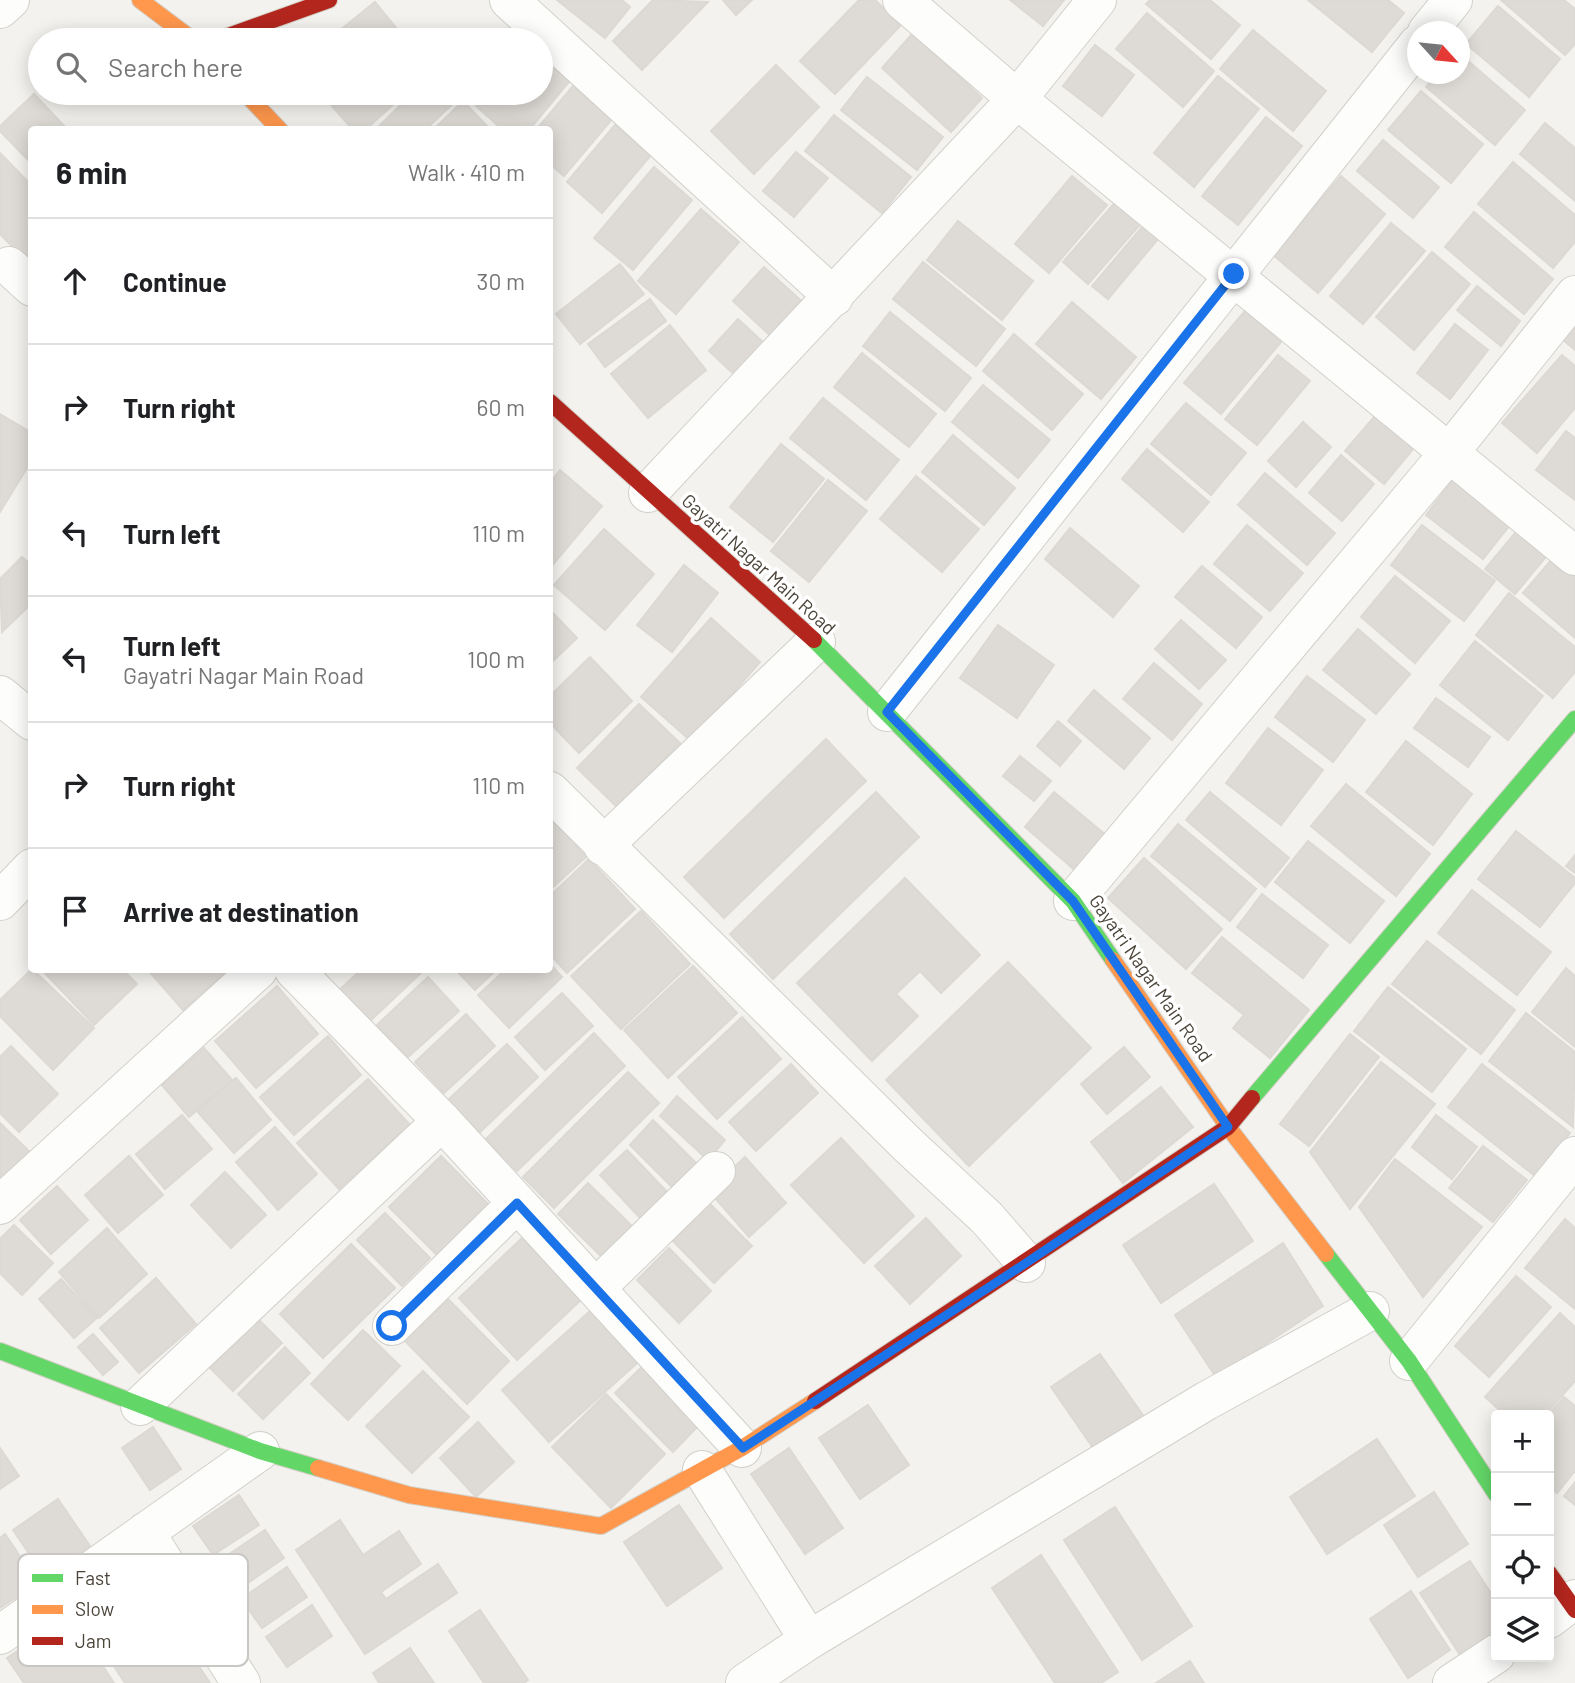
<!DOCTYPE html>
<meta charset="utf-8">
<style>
body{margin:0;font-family:Barlow,sans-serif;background:#f6f6f6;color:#202124}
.controls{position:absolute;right:21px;bottom:21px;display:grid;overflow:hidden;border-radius:7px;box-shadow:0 4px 18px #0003}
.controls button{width:63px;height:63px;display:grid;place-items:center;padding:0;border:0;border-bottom:2px solid #e0e0e0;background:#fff;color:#202124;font:35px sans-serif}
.compass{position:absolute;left:1407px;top:21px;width:63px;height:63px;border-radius:50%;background:#fff;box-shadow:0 4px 18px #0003;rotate:117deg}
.stop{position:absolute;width:21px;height:21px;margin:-16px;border:5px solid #1a73e8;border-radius:50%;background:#fff}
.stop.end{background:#1a73e8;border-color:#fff;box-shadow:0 2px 7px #0008}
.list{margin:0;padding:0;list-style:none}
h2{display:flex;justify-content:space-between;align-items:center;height:91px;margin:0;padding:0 28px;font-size:30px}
h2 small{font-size:23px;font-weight:400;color:#757577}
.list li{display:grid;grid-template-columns:46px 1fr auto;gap:21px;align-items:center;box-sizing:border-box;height:126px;padding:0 28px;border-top:2px solid #e0e0e0}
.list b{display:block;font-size:26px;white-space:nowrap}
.list p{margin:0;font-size:23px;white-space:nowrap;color:#757577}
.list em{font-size:23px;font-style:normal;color:#757577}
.icon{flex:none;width:38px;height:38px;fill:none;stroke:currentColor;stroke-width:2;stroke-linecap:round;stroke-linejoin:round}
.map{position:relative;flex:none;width:1575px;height:1683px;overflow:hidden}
.search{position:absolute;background:#fff;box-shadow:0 4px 18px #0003;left:28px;top:28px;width:525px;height:77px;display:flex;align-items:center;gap:18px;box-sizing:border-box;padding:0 24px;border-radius:38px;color:#757577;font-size:26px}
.panel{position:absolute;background:#fff;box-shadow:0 4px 18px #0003;left:28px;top:126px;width:525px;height:847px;border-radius:7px}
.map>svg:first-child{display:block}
.building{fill:#dedbd6;stroke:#dcd9d4;stroke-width:2}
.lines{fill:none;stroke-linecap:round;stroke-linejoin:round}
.street-casing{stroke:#d2d0cb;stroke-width:40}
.fast-casing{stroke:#d3cfc5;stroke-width:18}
.slow-casing{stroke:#d3cfc5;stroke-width:18}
.jam-casing{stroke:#d3cfc5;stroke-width:18}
.street{stroke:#fdfdfc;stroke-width:38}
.fast{stroke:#63d668;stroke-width:16}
.slow{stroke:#ff974d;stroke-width:16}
.jam{stroke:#b3261e;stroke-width:16}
.route{stroke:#1a73e8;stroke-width:9}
.labels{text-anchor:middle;stroke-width:7;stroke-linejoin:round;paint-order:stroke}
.street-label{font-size:19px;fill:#4b4439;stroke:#fff}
.key{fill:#fff;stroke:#c9c7c4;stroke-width:2}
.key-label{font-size:19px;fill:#4b4439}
</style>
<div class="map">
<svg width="1575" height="1683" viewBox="0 0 1575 1683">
<rect width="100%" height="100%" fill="#f4f2ee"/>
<!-- building -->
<g class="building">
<path d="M557 0H622L630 7 605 38Z"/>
<path d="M653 0 708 2 642 70 613 41Z"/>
<path d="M723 0H752L736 15Z"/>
<path d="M859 0H875L901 25 835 94 800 61Z"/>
<path d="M1010 0H1064L1043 26Z"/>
<path d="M1150 0H1210L1240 25 1211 59 1146 4Z"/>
<path d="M1308 0H1388L1404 13 1372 52Z"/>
<path d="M1501 0H1564L1575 9V44L1565 55Z"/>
<path d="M375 2 397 29 383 40H328Z"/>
<path d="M1498 6 1560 59 1529 97 1466 44Z"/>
<path d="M1147 13 1214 71 1183 107 1116 49Z"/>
<path d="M1253 30 1326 91 1293 131 1220 69Z"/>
<path d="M913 33 982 98 951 132 882 68Z"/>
<path d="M1095 45 1134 75 1102 116 1063 86Z"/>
<path d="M541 50 573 77 529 130H503L476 106 487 93H541Z"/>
<path d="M1460 54 1525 110 1495 145 1426 87 1437 74H1460Z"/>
<path d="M776 65 819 107 754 174 711 131Z"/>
<path d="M1218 76 1259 109 1194 187 1154 153Z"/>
<path d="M867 77 943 137 917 170 841 110Z"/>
<path d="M573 86 612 119 564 176 550 164V130H536Z"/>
<path d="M1421 91 1483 144 1451 183 1388 130Z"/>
<path d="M333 93H406L365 130H353L326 99Z"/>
<path d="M413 93H454L459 98 425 130H375Z"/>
<path d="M34 94 68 130H32V164L0 131V126Z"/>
<path d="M463 101 488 127 485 130H433Z"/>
<path d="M834 115 911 177 882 213 805 151Z"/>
<path d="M1266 117 1302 146 1238 225 1202 196Z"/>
<path d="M1545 123 1575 148V201L1520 154Z"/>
<path d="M615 125 651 155 602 213 567 182Z"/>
<path d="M1383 140 1439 187 1413 218 1357 171Z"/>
<path d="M796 152 828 178 794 217 763 191Z"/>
<path d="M0 153 32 186V257L27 262 0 234Z"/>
<path d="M1513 162 1575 215V242L1553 268 1478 204Z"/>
<path d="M654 167 692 200 633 270 594 238Z"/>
<path d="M1072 176 1107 205 1049 273 1015 244Z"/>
<path d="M1341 176 1385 214 1318 293 1273 255Z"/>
<path d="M1119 198 1144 220 1088 284 1063 262Z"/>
<path d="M701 209 739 242 676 314 638 281Z"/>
<path d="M1474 212 1553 279 1524 314 1445 247Z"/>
<path d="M1148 220 1163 233 1108 299 1092 286Z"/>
<path d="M958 221 1033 281 1002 320 927 260Z"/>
<path d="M1391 223 1425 251 1363 324 1330 296Z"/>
<path d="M1432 252 1470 284 1414 350 1376 317Z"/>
<path d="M923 262 1005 329 976 366 893 299Z"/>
<path d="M620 264 644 294 580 344 556 314Z"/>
<path d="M764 267 806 305 775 340 733 301Z"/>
<path d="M1477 286 1520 321 1501 346 1457 310Z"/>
<path d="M650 299 666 321 605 367 588 344Z"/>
<path d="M1072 302 1136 357 1101 399 1036 344Z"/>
<path d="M1245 311 1281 342 1221 414 1184 383Z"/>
<path d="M890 312 971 378 945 411 863 346Z"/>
<path d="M738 319 767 346 738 378 709 351Z"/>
<path d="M1575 323V350L1562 339Z"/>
<path d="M1455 324 1488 350 1450 399 1417 373Z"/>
<path d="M670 325 706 370 648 418 611 374Z"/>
<path d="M1014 334 1083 394 1052 430 983 371Z"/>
<path d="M862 353 936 414 909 447 834 387Z"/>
<path d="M1278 355 1310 381 1257 445 1225 419Z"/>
<path d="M1562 355 1575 366V408L1537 453 1502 423Z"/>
<path d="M983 385 1050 440 1018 478 952 422Z"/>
<path d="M823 398 899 460 866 500 790 438Z"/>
<path d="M1186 403 1246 453 1211 495 1151 444Z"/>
<path d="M1380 410 1418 443 1384 484 1345 451Z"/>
<path d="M0 414 32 433V460L0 512Z"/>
<path d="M1303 422 1331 447 1296 487 1268 461Z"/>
<path d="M1566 431 1575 438V500L1536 470Z"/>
<path d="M953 435 1015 488 984 525 922 472Z"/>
<path d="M781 444 824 479 773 542 730 507Z"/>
<path d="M1147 449 1209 502 1183 532 1122 479Z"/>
<path d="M1341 455 1374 484 1342 521 1309 493Z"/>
<path d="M560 470 602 506 550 568V483Z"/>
<path d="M1265 473 1335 533 1307 565 1238 505Z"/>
<path d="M916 476 979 529 942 572 880 519Z"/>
<path d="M828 480 867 511 809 582 771 551Z"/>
<path d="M1453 480 1510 525 1483 559 1426 515Z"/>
<path d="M1247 525 1303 573 1270 611 1214 564Z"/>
<path d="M1422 525 1495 581 1464 621 1391 565Z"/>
<path d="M1070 528 1139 586 1113 617 1045 559Z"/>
<path d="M604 529 654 574 605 630 554 585Z"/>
<path d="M1516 532 1546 557 1515 594 1485 569Z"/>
<path d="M22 557 32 566V603L2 632 0 579Z"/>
<path d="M1553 558 1575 577V638L1523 593Z"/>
<path d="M684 565 718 593 672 652 637 625Z"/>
<path d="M1202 566 1262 617 1236 648 1175 597Z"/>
<path d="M1395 576 1450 621 1415 663 1361 617Z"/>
<path d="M1509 593 1575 647V672L1553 698 1476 635Z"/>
<path d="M550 610 577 638 550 664Z"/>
<path d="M711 618 760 662 691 741 641 697Z"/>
<path d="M1181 620 1226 660 1199 689 1155 649Z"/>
<path d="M998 625 1054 665 1017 718 960 678Z"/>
<path d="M1358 629 1410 674 1376 714 1323 670Z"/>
<path d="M1475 641 1543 696 1508 740 1440 685Z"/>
<path d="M590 657 632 701 579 753 550 723V696Z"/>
<path d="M1154 663 1202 704 1172 740 1123 699Z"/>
<path d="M1307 676 1365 720 1333 762 1275 717Z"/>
<path d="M1094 690 1150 738 1124 769 1068 721Z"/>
<path d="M1436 698 1490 737 1468 767 1414 728Z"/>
<path d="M639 704 680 743 617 807 577 768Z"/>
<path d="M1058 721 1081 741 1060 766 1037 746Z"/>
<path d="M1268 728 1323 770 1281 825 1226 783Z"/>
<path d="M826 739 866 781 724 918 684 877Z"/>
<path d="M1406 741 1472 794 1433 845 1366 792Z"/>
<path d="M1020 756 1051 781 1034 801 1003 776Z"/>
<path d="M1346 784 1430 854 1396 896 1311 826Z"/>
<path d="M876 792 919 837 773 979 730 934Z"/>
<path d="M1054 792 1107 836 1077 872 1025 827Z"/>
<path d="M1210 792 1289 858 1265 887 1186 820Z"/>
<path d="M550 817 586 857 550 890Z"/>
<path d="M1178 824 1256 889 1230 921 1151 856Z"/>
<path d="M1516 831 1575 878V883L1540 927 1478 879Z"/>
<path d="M1308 841 1384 901 1350 943 1275 882Z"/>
<path d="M1575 855V873L1566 866Z"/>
<path d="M1144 858 1222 929 1186 969 1108 898Z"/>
<path d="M589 859 635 909 567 973 550 954V896Z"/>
<path d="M905 878 980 955 941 993 920 971 896 994 918 1016 872 1061 797 983Z"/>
<path d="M1472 890 1551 952 1517 995 1438 933Z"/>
<path d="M1262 894 1328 945 1303 978 1237 927Z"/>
<path d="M641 911 690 964 621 1029 571 976Z"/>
<path d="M1222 937 1309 1010 1270 1058 1233 1028 1244 1015 1192 973Z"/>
<path d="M1427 941 1515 1010 1481 1054 1392 984Z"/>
<path d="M1008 962 1091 1048 969 1166 886 1080Z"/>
<path d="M550 964 562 977 509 1028 478 995 505 970H550Z"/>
<path d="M693 966 737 1013 668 1078 624 1030Z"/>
<path d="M1566 968 1575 976V1047L1532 1012Z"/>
<path d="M32 969 94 1028 53 1070 0 1016V1000Z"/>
<path d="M42 970H123L137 984 94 1025Z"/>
<path d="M148 970H228L183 1010Z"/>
<path d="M361 970H424L369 1022 339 990Z"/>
<path d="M456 970H496L475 990Z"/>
<path d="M428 977 459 1011 408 1057 377 1025Z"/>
<path d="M277 986 318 1034 256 1088 215 1041Z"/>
<path d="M1388 987 1466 1049 1432 1092 1354 1031Z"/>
<path d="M562 993 593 1026 545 1070 515 1037Z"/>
<path d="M1526 1013 1575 1052 1573 1127 1489 1061Z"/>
<path d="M466 1014 495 1046 444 1093 415 1062Z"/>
<path d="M742 1017 781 1059 717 1119 678 1077Z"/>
<path d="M594 1033 625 1066 517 1171 486 1139Z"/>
<path d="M1350 1034 1379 1057 1309 1146 1280 1124Z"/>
<path d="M328 1036 361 1075 294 1135 260 1097Z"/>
<path d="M507 1044 538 1077 479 1133 448 1100Z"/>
<path d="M11 1046 58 1094 19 1132 0 1113V1057Z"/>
<path d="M1124 1047 1150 1077 1107 1114 1081 1084Z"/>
<path d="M204 1048 232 1080 189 1117 162 1085Z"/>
<path d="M1381 1062 1435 1104 1350 1209 1310 1152Z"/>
<path d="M791 1064 818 1093 756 1151 729 1122Z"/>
<path d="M1482 1064 1570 1133 1535 1176 1448 1107Z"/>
<path d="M628 1072 659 1103 554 1208 523 1177Z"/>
<path d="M236 1078 271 1120 234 1153 197 1111Z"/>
<path d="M368 1079 410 1125 339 1189 297 1143Z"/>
<path d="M1161 1087 1193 1127 1123 1183 1091 1142Z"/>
<path d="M677 1096 725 1140 708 1160 660 1116Z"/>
<path d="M182 1115 212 1149 165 1189 136 1154Z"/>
<path d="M1436 1115 1477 1147 1452 1179 1412 1147Z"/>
<path d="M653 1120 701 1168 677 1192 630 1145Z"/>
<path d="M0 1123 32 1154 0 1188Z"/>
<path d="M275 1127 317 1174 278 1210 236 1162Z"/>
<path d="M841 1138 914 1216 864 1263 791 1185Z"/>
<path d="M1483 1146 1527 1180 1493 1222 1449 1188Z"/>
<path d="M627 1150 670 1195 643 1221 600 1175Z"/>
<path d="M129 1156 163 1195 118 1233 85 1195Z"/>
<path d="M441 1156 491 1207 439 1257 389 1207Z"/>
<path d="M745 1157 786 1203 749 1237 709 1191Z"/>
<path d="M1395 1159 1482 1227 1423 1297 1359 1207Z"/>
<path d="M225 1172 266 1215 231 1248 191 1205Z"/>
<path d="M588 1183 635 1229 605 1260 558 1214Z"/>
<path d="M1214 1184 1253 1241 1161 1303 1123 1245Z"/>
<path d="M57 1186 88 1220 51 1254 20 1220Z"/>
<path d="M708 1202 752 1246 714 1283 671 1239Z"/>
<path d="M385 1213 430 1258 402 1286 357 1240Z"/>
<path d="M926 1218 961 1256 910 1304 875 1266Z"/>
<path d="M1565 1219 1575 1228V1309L1525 1268Z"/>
<path d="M14 1225 53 1263 22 1295 0 1273V1239Z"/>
<path d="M107 1228 147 1274 99 1318 59 1272Z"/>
<path d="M522 1238 581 1300 517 1360 459 1298Z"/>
<path d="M1283 1243 1323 1306 1216 1377 1175 1315Z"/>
<path d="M351 1244 395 1288 323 1358 280 1314Z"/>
<path d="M669 1248 711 1291 679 1323 637 1280Z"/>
<path d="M1516 1276 1551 1307 1489 1377 1455 1346Z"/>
<path d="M156 1278 196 1324 139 1373 100 1328Z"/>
<path d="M61 1279 97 1318 74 1338 39 1299Z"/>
<path d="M448 1299 509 1361 467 1404 405 1341Z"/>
<path d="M598 1304 644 1357 549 1442 502 1390Z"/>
<path d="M1560 1313 1575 1327V1381L1545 1415H1505L1485 1397Z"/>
<path d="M259 1320 282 1343 233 1391 210 1368Z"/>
<path d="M363 1330 400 1366 348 1420 311 1384Z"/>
<path d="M93 1334 118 1362 103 1375 78 1347Z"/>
<path d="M285 1347 310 1373 263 1419 238 1394Z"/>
<path d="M1100 1354 1145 1418 1096 1452 1051 1387Z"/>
<path d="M647 1362 704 1420 673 1452 615 1393Z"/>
<path d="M423 1371 469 1417 412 1473 366 1426Z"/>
<path d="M606 1394 665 1454 611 1508 552 1447Z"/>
<path d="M1564 1397 1575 1406V1471L1557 1493 1549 1486 1548 1415Z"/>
<path d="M868 1405 909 1465 860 1499 819 1438Z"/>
<path d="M478 1422 514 1462 476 1497 440 1458Z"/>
<path d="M153 1427 181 1469 150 1490 122 1448Z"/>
<path d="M1377 1439 1415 1496 1327 1554 1290 1497Z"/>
<path d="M0 1448 19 1476 0 1489Z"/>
<path d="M789 1448 843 1528 805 1554 751 1474Z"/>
<path d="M1575 1482V1505L1564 1496Z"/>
<path d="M1434 1492 1468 1544 1418 1577 1384 1525Z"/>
<path d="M239 1495 259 1525 213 1555 193 1526Z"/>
<path d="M58 1499 90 1546 45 1577 13 1530Z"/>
<path d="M679 1505 722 1568 667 1606 624 1542Z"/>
<path d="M1115 1507 1192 1626 1142 1660 1064 1540Z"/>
<path d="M340 1520 363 1555 399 1531 421 1564 381 1592 386 1599 438 1564 457 1593 365 1654 296 1550Z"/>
<path d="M265 1530 284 1558 238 1590 219 1561Z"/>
<path d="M5 1534 38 1583 0 1608V1538Z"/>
<path d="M1041 1555 1118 1672 1101 1683H1055L992 1588Z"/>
<path d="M1470 1561 1496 1601V1635L1462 1658 1420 1593Z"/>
<path d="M287 1567 307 1597 262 1628 241 1599Z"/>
<path d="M138 1574 210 1683H125L79 1613Z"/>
<path d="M1411 1591 1450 1650 1408 1678 1370 1619Z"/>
<path d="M312 1605 332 1636 287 1667 266 1637Z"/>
<path d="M480 1610 528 1680 524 1683H484L449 1631Z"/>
<path d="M70 1616 114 1683H24L7 1658Z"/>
<path d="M410 1648 434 1683H379L373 1673Z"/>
<path d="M1190 1661 1204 1683H1156Z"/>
</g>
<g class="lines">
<!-- street casing -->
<g class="street-casing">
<g id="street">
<path d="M509 0 834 297"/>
<path d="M902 0 1017 99 1575 556"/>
<path d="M0 9 10 0"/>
<path d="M1427 32 1453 0"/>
<path d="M9 266 32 287"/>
<path d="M648 493 1017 99 1097 0"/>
<path d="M0 695 32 721"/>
<path d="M887 712 1418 44"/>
<path d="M550 791 908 1145 987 1218 1026 1263"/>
<path d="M603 846 816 642"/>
<path d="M0 901 32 868"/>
<path d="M1073 901 1449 453 1575 295"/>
<path d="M294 970 442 1121 742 1448"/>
<path d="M0 1205 258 970"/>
<path d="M597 1287 716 1171"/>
<path d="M392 1326 517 1203"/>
<path d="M1409 1361 1575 1156"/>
<path d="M140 1406 442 1121"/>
<path d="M702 1470 809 1640"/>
<path d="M145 1532 241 1683"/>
<path d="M1549 1619 1575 1599"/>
<path d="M0 1635 260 1451"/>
<path d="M745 1683 809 1640 1206 1401 1370 1311"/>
<path d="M1452 1683 1496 1654"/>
</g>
</g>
<!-- fast casing -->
<g class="fast-casing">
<g id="fast">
<path d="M814 640 1073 901 1113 960"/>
<path d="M1252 1098 1575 719"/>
<path d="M1326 1254 1409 1361 1496 1494"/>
<path d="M0 1351 260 1451 318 1468"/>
</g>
</g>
<!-- slow casing -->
<g class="slow-casing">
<g id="slow">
<path d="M140 0 193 40"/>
<path d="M245 93 280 130"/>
<path d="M1113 960 1228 1127 1326 1254"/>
<path d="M318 1468 409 1495 601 1526 742 1448 815 1401"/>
</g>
</g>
<!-- jam casing -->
<g class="jam-casing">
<g id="jam">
<path d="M217 40 329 0"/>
<path d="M550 402 814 640"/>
<path d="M815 1401 1228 1127 1252 1098"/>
<path d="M1549 1573 1575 1610"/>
</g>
</g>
<!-- street -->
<use href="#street" class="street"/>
<!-- fast -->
<use href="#fast" class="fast"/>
<!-- slow -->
<use href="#slow" class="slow"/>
<!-- jam -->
<use href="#jam" class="jam"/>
</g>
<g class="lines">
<!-- route -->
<path class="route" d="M392 1326 517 1203 743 1448 1026 1263 1228 1127 1073 901 887 712 1234 274"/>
</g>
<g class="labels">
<!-- street labels -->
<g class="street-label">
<text transform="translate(759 564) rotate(42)" y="7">Gayatri Nagar Main Road</text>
<text transform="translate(1151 978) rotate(55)" y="7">Gayatri Nagar Main Road</text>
</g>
</g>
<!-- legend -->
<rect x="18" y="1554" width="230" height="112" rx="10" class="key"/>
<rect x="32" y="1574" width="31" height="8" fill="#63d668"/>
<rect x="32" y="1605" width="31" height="9" fill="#ff974d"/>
<rect x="32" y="1637" width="31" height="8" fill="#b3261e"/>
<g class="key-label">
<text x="75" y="1585">Fast</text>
<text x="75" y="1616">Slow</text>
<text x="75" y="1648">Jam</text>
</g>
</svg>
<div class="controls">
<button>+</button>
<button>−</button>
<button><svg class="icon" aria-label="locate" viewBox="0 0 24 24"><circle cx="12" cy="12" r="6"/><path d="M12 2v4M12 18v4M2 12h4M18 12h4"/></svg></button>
<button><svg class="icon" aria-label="layers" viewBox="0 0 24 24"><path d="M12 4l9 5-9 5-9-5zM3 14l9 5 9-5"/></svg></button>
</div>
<svg class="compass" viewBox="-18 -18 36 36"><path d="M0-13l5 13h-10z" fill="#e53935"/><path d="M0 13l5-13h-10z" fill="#757577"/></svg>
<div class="stop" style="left:392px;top:1326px"></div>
<div class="stop end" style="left:1234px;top:274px"></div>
<div class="search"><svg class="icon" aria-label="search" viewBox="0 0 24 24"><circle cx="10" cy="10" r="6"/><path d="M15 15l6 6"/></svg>Search here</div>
<section class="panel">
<h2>6 min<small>Walk · 410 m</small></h2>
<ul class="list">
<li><svg class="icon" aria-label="ahead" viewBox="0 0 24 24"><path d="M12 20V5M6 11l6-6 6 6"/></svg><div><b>Continue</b></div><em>30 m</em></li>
<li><svg class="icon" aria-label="right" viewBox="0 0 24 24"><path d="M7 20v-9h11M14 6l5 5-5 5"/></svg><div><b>Turn right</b></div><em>60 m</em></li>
<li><svg class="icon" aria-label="left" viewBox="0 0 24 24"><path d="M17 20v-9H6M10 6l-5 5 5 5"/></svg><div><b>Turn left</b></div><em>110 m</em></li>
<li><svg class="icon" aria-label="left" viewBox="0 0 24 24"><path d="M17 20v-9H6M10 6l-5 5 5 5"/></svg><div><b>Turn left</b><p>Gayatri Nagar Main Road</p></div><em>100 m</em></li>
<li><svg class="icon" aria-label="right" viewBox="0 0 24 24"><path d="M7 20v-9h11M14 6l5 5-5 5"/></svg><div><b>Turn right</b></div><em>110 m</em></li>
<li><svg class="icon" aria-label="arrive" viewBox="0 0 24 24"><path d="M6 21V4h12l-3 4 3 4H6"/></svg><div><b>Arrive at destination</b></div></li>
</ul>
</section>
</div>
